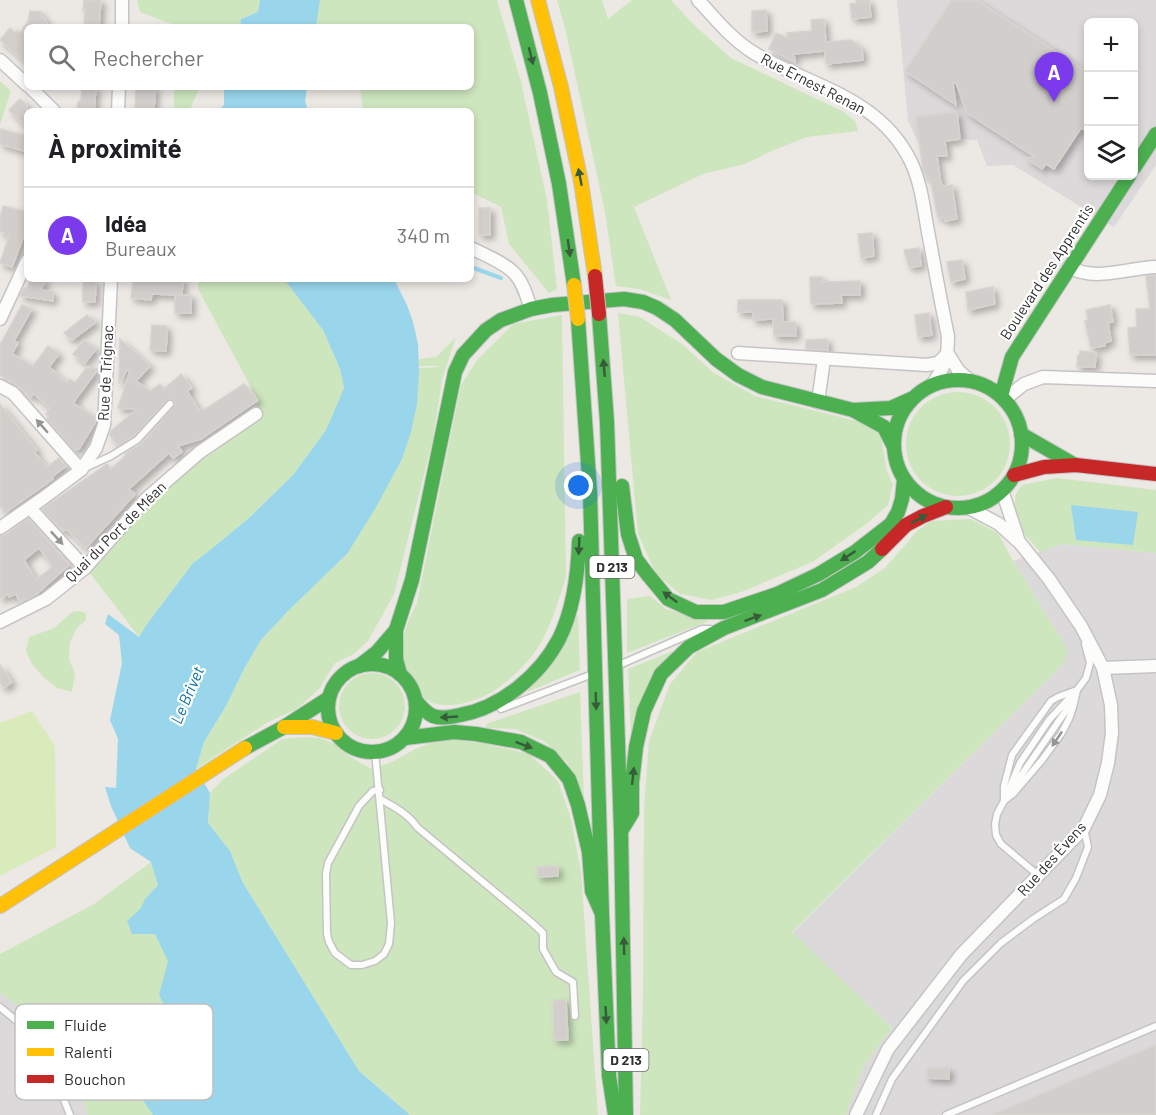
<!DOCTYPE html>
<html lang="fr">
<meta charset="utf-8">
<style>
body{margin:0;font-family:Barlow,sans-serif;background:#f2f2f2;color:#202124}
.controls{position:absolute;right:18px;top:18px;display:grid;overflow:hidden;border-radius:9px;box-shadow:0 3px 9px #0003}
.controls button{width:54px;height:54px;display:grid;place-items:center;padding:0;border:0;border-bottom:2px solid #e0e0e0;background:#fff;color:#202124;font:30px sans-serif}
.you{position:absolute;left:579px;top:486px;width:21px;height:21px;margin:-15px;border:4px solid #fff;border-radius:50%;background:#1a73e8;box-shadow:0 0 0 9px #1a73e833}
.badge{display:grid;place-items:center;width:39px;height:39px;border-radius:50%;background:#7c3aed;color:#fff;font-size:20px;font-weight:700}
.pin{position:absolute;translate:-50% -50px;filter:drop-shadow(0 2px 3px #0008)}
.pin::after{content:'';position:absolute;top:32px;width:21px;height:18px;background:inherit;clip-path:polygon(0 0,100% 0,50% 100%)}
.list{margin:0;padding:0;list-style:none}
h2{display:flex;justify-content:space-between;align-items:center;height:78px;margin:0;padding:0 24px;font-size:26px}
h2 small{font-size:20px;font-weight:400;color:#757577}
.list li{display:grid;grid-template-columns:39px 1fr auto;gap:18px;align-items:center;box-sizing:border-box;height:96px;padding:0 24px;border-top:2px solid #e0e0e0}
.list b{display:block;font-size:22px;white-space:nowrap}
.list p{margin:0;font-size:20px;white-space:nowrap;color:#757577}
.list em{font-size:20px;font-style:normal;color:#757577}
.icon{flex:none;width:33px;height:33px;fill:none;stroke:currentColor;stroke-width:2;stroke-linecap:round;stroke-linejoin:round}
.map{position:relative;flex:none;width:1156px;height:1115px;overflow:hidden}
.search{position:absolute;background:#fff;box-shadow:0 3px 9px #0003;left:24px;top:24px;width:450px;height:66px;display:flex;align-items:center;gap:15px;box-sizing:border-box;padding:0 21px;border-radius:9px;color:#757577;font-size:22px}
.panel{position:absolute;background:#fff;box-shadow:0 3px 9px #0003;left:24px;top:108px;width:450px;height:174px;border-radius:9px}
.map>svg:first-child{display:block}
.industrial{fill:#dcd9db;fill-rule:evenodd}
.green{fill:#cee6be}
.pitch{fill:#d9eabb}
.water{fill:#99d6ec}
.lines{fill:none;stroke-linecap:round;stroke-linejoin:round}
.stream{stroke:#99d6ec;stroke-width:4}
.building{fill:#d1cecb;stroke:#d7d4d0;stroke-width:1.5;fill-rule:evenodd;filter:url(#shadow)}
.lane-casing{stroke:#c5c4c5;stroke-width:9}
.street-casing{stroke:#c5c4c5;stroke-width:15}
.fast-casing{stroke:#c5c4c5;stroke-width:16}
.slow-casing{stroke:#c5c4c5;stroke-width:16}
.jam-casing{stroke:#c5c4c5;stroke-width:16}
.lane{stroke:#fcfcfb;stroke-width:6}
.street{stroke:#fcfcfb;stroke-width:12}
.fast{stroke:#4caf50;stroke-width:14}
.slow{stroke:#ffc107;stroke-width:14}
.jam{stroke:#c62828;stroke-width:14}
.slow-bridge-casing{stroke:#c6c5c4;stroke-width:16;stroke-linecap:butt}
.jam-bridge-casing{stroke:#c6c5c4;stroke-width:16;stroke-linecap:butt}
.slow-bridge{stroke:#ffc107;stroke-width:14}
.jam-bridge{stroke:#c62828;stroke-width:14}
.oneway{fill:#385b3a}
.oneway2{fill:#959594}
.labels{text-anchor:middle;stroke-width:4.5;stroke-linejoin:round;paint-order:stroke}
.shield{fill:#fff;stroke:#6d6d6d;stroke-width:1.5}
.shield-label{font-size:14px;font-weight:bold;fill:#2e2e2e}
.street-label{font-size:15px;fill:#2e2e2e;stroke:#fff}
.water-label{font-size:16px;font-style:italic;fill:#0d6fa3;stroke:#fff}
.key{fill:#fff;stroke:#c0c0c0;stroke-width:1.5}
.key-label{font-size:16px;fill:#2e2e2e}
</style>
<div class="map">
<svg width="1156" height="1115" viewBox="0 0 1156 1115">
<defs>
<filter id="shadow"><feDropShadow dx="4" dy="4" stdDeviation="3" flood-color="#0004"/></filter>
</defs>
<rect width="100%" height="100%" fill="#ece8e4"/>
<!-- industrial -->
<g class="industrial">
<path d="M897 0H1156V165L1114 227 1013 165 987 166 977 140 960 139 919 144 908 121ZM1088 22H1134V176H1088Z"/>
<path d="M1062 544 1156 553V1115H846L864 1065 892 1028 792 933 1064 663 1060 637 1013 561Z"/>
<path d="M0 993 28 1013 75 1070 88 1115H0Z"/>
</g>
<!-- green -->
<g class="green">
<path d="M137 0H260L258 12 241 19 240 27H174V25L140 12Z"/>
<path d="M320 0H497L521 82 547 200 557 289 549 293 509 244 501 207 471 192V111H363L360 87H471V27H316Z"/>
<path d="M557 0H602L608 19 632 0H671L692 23 731 58 844 112 855 121 858 131 807 137 774 150 745 164 703 174 634 207 671 300 639 289 616 286 605 212 565 28Z"/>
<path d="M0 81 11 91 0 125Z"/>
<path d="M174 87H200L189 111H174Z"/>
<path d="M197 279H285L323 330 340 369 344 388 326 430 293 475 249 518 204 555 193 563 147 624 139 637 89 572 170 480 214 452 256 414 258 400 199 291Z"/>
<path d="M618 313 640 317 682 344 714 373 755 396 873 425 881 436 887 472 893 484 888 505 866 524 814 561 744 591 712 600 680 594 656 574 638 534Z"/>
<path d="M562 315 566 577C559 598 553 621 542 641 533 657 517 674 502 685 483 701 437 717 419 693 416 689 414 685 412 681 409 676 405 670 404 665 397 645 408 620 417 603L461 385 477 360 513 324Z"/>
<path d="M456 337 442 380 433 439 394 594 368 641 354 654 335 663 319 689 297 709 268 722 196 769 204 742 226 706 245 667 261 640 289 610 347 554 419 373V368L439 367V366H419V359L436 357Z"/>
<circle cx="958" cy="444" r="52"/>
<path d="M1057 478 1156 490V553L1062 544 1040 552 1021 530 1014 507 1016 494 1022 485Z"/>
<path d="M971 519 998 533 1013 561 1060 637 1067 650 1064 663 792 932 892 1028 864 1065 846 1115H640L643 995 644 807 649 741 670 684 697 652 856 587 885 568 917 531 931 521Z"/>
<path d="M650 596 666 609 709 621 627 653V599Z"/>
<path d="M78 611 86 613V620L77 628 70 642 69 659 75 674 72 692 57 688 43 677 32 664 26 651 29 637 54 628 72 612Z"/>
<path d="M578 615 580 670 527 692Z"/>
<path d="M673 651 631 739 628 669Z"/>
<circle cx="372" cy="706" r="33"/>
<path d="M580 692 584 802 567 762 544 741 515 729 487 728 486 724Z"/>
<path d="M305 737 320 738 335 744 352 758 372 769 394 761 415 749 443 738 486 744 529 754 558 781 571 819 581 872 598 1115H410L359 1071 243 883 230 851 208 823 210 793 222 780 282 739Z"/>
<path d="M151 862 158 885 145 899 308 1115H88L75 1070 28 1013 0 993V954L94 904Z"/>
</g>
<!-- pitch -->
<path class="pitch" d="M32 711 55 746 56 847 0 876V723Z"/>
<!-- water -->
<g class="water">
<path d="M260 0H320L316 27H240L241 19 258 12Z"/>
<path d="M224 87H307L305 101 308 111H218L224 105Z"/>
<path d="M284 279H394L407 305 413 322 418 344 419 372 417 404 411 432 402 459 375 509 347 554 289 610 261 640 245 667 226 706 204 742 196 769 210 793 208 823 230 851 243 883 359 1071 410 1115H153L130 1081 167 1011 159 995 168 961 155 934H132L127 921 141 908 145 899 158 885 151 862 130 848 111 806 105 787 116 788 118 739 110 720 122 663 119 635 105 624 108 614 139 637 147 624 193 563 204 555 249 518 293 475 326 430 344 388 340 369 323 330Z"/>
<path d="M1071 505 1138 512 1133 545 1076 540Z"/>
</g>
<g class="lines">
<!-- stream -->
<path class="stream" d="M471 267 501 278"/>
</g>
<!-- building -->
<g class="building">
<path d="M84 0H101L99 27H84L85 10H83Z"/>
<path d="M856 0H869L871 17 852 19 850 4 857 3Z"/>
<path d="M952 0H976L1089 73V133L1081 128 1054 169 1046 164 1042 169 1026 158 1035 157 967 113 956 83H953L956 105 905 71Z"/>
<path d="M766 10 767 31 752 32V11Z"/>
<path d="M30 11 41 12V17L44 18 49 27H27Z"/>
<path d="M824 19 826 42 851 40 862 49 863 60 826 64 825 51 794 54 795 62 769 49 776 33 788 38 787 33 812 31 811 20Z"/>
<path d="M27 23V63L0 40 10 28 15 33 17 31 20 33Z"/>
<path d="M82 87H96L94 111H77L78 102 81 100Z"/>
<path d="M136 87H155L154 111H135Z"/>
<path d="M20 99 27 105V127L9 110Z"/>
<path d="M957 112 960 139 945 141 947 156H937L941 184H942L943 186 952 185 957 219 945 221 944 217 938 218 930 177H926L923 170 916 117Z"/>
<path d="M0 129 27 136V152L0 144Z"/>
<path d="M3 206 27 212V239L23 238 12 267 0 263 9 236 4 235V232L0 231V218Z"/>
<rect x="479" y="208" width="11" height="27"/>
<path d="M872 233 874 256 861 258 858 234Z"/>
<path d="M919 248 921 266 909 267 904 250Z"/>
<path d="M962 260 965 279 951 282 947 262Z"/>
<path d="M1156 275V355H1130L1128 328 1137 327 1136 309H1150L1146 276Z"/>
<path d="M810 277H822V282L860 281V295H841L842 303 811 304Z"/>
<path d="M31 279H46L41 290 53 292V301L20 296 24 288H27Z"/>
<path d="M133 279H183L182 295 152 294 151 300 131 298Z"/>
<path d="M83 281H96L95 302H83Z"/>
<path d="M993 287 995 304 968 310 966 292Z"/>
<rect x="175" y="295" width="16" height="18"/>
<path d="M738 300H782L783 322H795L796 336H774L773 319 753 320V312H738Z"/>
<path d="M22 305 32 309 14 341 18 343 12 354 33 366 48 346 59 354 49 367 67 383 70 379 75 383 87 367 98 369 73 403 96 418 95 423 79 449 74 450 47 419 49 416 46 414 50 408 34 394 31 397 17 385 0 375V345Z"/>
<path d="M1110 305 1113 322 1108 323 1111 341 1104 343 1105 346 1091 348 1085 321 1088 320 1086 310Z"/>
<path d="M929 313 932 335 918 337 915 315Z"/>
<path d="M87 315 96 322 72 340 64 333Z"/>
<path d="M152 325 166 326V331H167L166 351 150 350Z"/>
<path d="M120 339 150 366 136 381 150 391 160 384 164 389 181 374 192 388 187 391 199 410 202 408 204 410 244 384 258 400 201 439 178 446 182 452 173 458 169 453 129 489 135 494 86 548 66 529 63 531 42 509 107 464 111 469 126 455 125 454 141 444 175 405V402L172 399 167 400 134 436 118 445 110 435 111 431 137 409 118 408 130 371 127 370 119 384Z"/>
<path d="M827 339 828 350 806 349V340Z"/>
<path d="M84 340 96 349 85 363 73 354Z"/>
<path d="M1080 351 1096 353 1095 367H1077L1078 355H1080Z"/>
<path d="M0 404 37 450 34 452 47 467 59 458 66 466 52 477 53 479 5 513 0 505Z"/>
<path d="M28 518 69 565 37 594 31 597 20 602 16 594 9 597 8 594 0 599V536L5 535ZM39 548 51 563 50 564 52 567 36 580 24 560Z"/>
<path d="M0 665 12 682 4 688 0 683Z"/>
<path d="M558 866V876L538 877 537 867Z"/>
<path d="M553 1000H566L568 1040H554Z"/>
<path d="M1156 1045V1115H992Z"/>
<path d="M927 1068H949V1079L927 1078Z"/>
</g>
<g class="lines">
<!-- lane casing -->
<g class="lane-casing">
<g id="lane">
<path d="M87 467 111 456 137 440 170 404"/>
<path d="M619 665 702 629H710"/>
<path d="M501 709 590 675"/>
<path d="M375 752 391 923 389 944 384 954 375 961 362 965H351L335 953 329 942 327 934 326 874 328 863 359 806 373 791 380 790"/>
<path d="M1011 790 1065 712 1072 699"/>
<path d="M1006 796 1020 763 1049 720 1074 693"/>
<path d="M380 799C395 807 408 814 418 828L530 921 543 933V949L556 972 573 982 575 1016"/>
<path d="M1004 801V786L1012 755 1051 701 1058 697 1077 690"/>
<path d="M1038 875 1001 844 996 835 995 824 997 814 1004 801 1013 794 1042 760 1061 734 1069 719 1073 707 1077 690 1086 678 1090 663 1085 644"/>
<path d="M0 1007 25 1028 45 1052 70 1115"/>
<path d="M876 1115 892 1079 963 981 1001 943 1033 919 1064 899 1076 878 1088 847 1084 828"/>
<path d="M946 1115 1156 1026"/>
</g>
</g>
<!-- street casing -->
<g class="street-casing">
<g id="street">
<path d="M698 0C716 19 731 39 754 53 810 86 880 97 911 162 922 185 924 212 929 237 935 270 941 303 948 336 948 359 945 366 932 385"/>
<path d="M122 27V0"/>
<path d="M0 60 27 85"/>
<path d="M30 87 54 111"/>
<path d="M118 111 119 87"/>
<path d="M471 248C483 254 505 263 514 273 523 282 527 297 531 309"/>
<path d="M1069 267C1095 282 1127 268 1156 267"/>
<path d="M0 319 27 261"/>
<path d="M738 353 927 365 938 363 947 354"/>
<path d="M948 354 958 370 970 381"/>
<path d="M0 386 13 393 81 470"/>
<path d="M1004 400 1024 384 1043 377 1156 381"/>
<path d="M818 402 824 359"/>
<path d="M1002 490 1019 542"/>
<path d="M30 508 85 568"/>
<path d="M0 528 42 499 81 470 96 448 104 425 111 279"/>
<path d="M0 622 46 599 85 568 147 498 200 452 256 414"/>
<path d="M1103 668 1156 666"/>
<path d="M856 1115 888 1049 961 955 1084 828 1100 795 1108 763 1112 733 1111 705 1103 668 1081 626 1049 579 1020 543 999 524 967 507"/>
</g>
</g>
<!-- fast casing -->
<g class="fast-casing">
<g id="fast">
<path d="M516 0 540 93 559 184 574 285"/>
<path d="M1134 168 1156 134"/>
<path d="M599 314 607 422 621 831"/>
<path d="M578 319 590 492 602 914"/>
<circle cx="958" cy="444" r="64"/>
<path d="M1001 396 1012 357 1129 176"/>
<path d="M853 410 891 408 911 399"/>
<path d="M1021 434 1075 465"/>
<path d="M622 486 628 534 636 559 648 575 668 599 696 612H724L777 594 819 574 855 552 891 524 898 512 902 499 904 479"/>
<circle cx="372" cy="708" r="44"/>
<path d="M359 666 377 652 396 630"/>
<path d="M400 674 396 659V630L412 580 455 372 463 355 486 330 501 320 531 309 552 305 624 299 643 302 657 308 675 320 716 359 738 375 762 387 853 410 884 427 893 445"/>
<path d="M416 701C421 707 426 713 433 716 442 719 451 717 460 715 501 708 540 675 559 639 574 609 578 574 579 541"/>
<path d="M405 738 454 732 476 734 521 742 550 756 569 779 578 805 589 852 592 891 602 914 609 1076 615 1115"/>
<path d="M245 748 284 727 329 698"/>
<path d="M626 1115 621 831 632 813V783L636 747 644 711 661 674 689 647 724 628 822 590 868 562 882 549"/>
</g>
</g>
<!-- slow casing -->
<g class="slow-casing">
<g id="slow">
<path d="M538 0 561 87 581 182 595 276"/>
<path d="M284 727H312L336 733"/>
<path d="M0 906 245 748"/>
</g>
</g>
<!-- jam casing -->
<g class="jam-casing">
<g id="jam">
<path d="M1014 475 1044 467 1076 465 1156 474"/>
<path d="M882 549 906 525 923 516 946 507"/>
</g>
</g>
<!-- lane -->
<use href="#lane" class="lane"/>
<!-- street -->
<use href="#street" class="street"/>
<!-- fast -->
<use href="#fast" class="fast"/>
<!-- slow -->
<use href="#slow" class="slow"/>
<!-- jam -->
<use href="#jam" class="jam"/>
<!-- slow-bridge casing -->
<g class="slow-bridge-casing">
<path id="slow-bridge" d="M574 285 578 319"/>
</g>
<!-- jam-bridge casing -->
<g class="jam-bridge-casing">
<path id="jam-bridge" d="M595 276 599 314"/>
</g>
<!-- slow-bridge -->
<use href="#slow-bridge" class="slow-bridge"/>
<!-- jam-bridge -->
<use href="#jam-bridge" class="jam-bridge"/>
</g>
<!-- one-way arrows -->
<defs><path id="oneway-solid" d="M-6-.8H1V-3.2L6.5 0L1 3.2V.8H-6Z" transform="scale(1.5)"/></defs>
<g class="oneway">
<use href="#oneway-solid" transform="translate(531 56) rotate(76)"/>
<use href="#oneway-solid" transform="translate(580 177) rotate(-101)"/>
<use href="#oneway-solid" transform="translate(569 248) rotate(82)"/>
<use href="#oneway-solid" transform="translate(604 368) rotate(-95)"/>
<use href="#oneway-solid" transform="translate(919 519) rotate(-27)"/>
<use href="#oneway-solid" transform="translate(579 546) rotate(93)"/>
<use href="#oneway-solid" transform="translate(848 556) rotate(147)"/>
<use href="#oneway-solid" transform="translate(670 597) rotate(-144)"/>
<use href="#oneway-solid" transform="translate(753 618) rotate(-20)"/>
<use href="#oneway-solid" transform="translate(596 701) rotate(88)"/>
<use href="#oneway-solid" transform="translate(449 717) rotate(177)"/>
<use href="#oneway-solid" transform="translate(524 745) rotate(21)"/>
<use href="#oneway-solid" transform="translate(633 776) rotate(-84)"/>
<use href="#oneway-solid" transform="translate(624 946) rotate(-91)"/>
<use href="#oneway-solid" transform="translate(606 1015) rotate(87)"/>
</g>
<g class="oneway2">
<use href="#oneway-solid" transform="translate(42 426) rotate(-131)"/>
<use href="#oneway-solid" transform="translate(57 538) rotate(47)"/>
<use href="#oneway-solid" transform="translate(1057 739) rotate(124)"/>
</g>
<g class="labels">
<!-- shield labels -->
<g class="shield">
<rect x="589.5" y="556" width="45" height="22" rx="4.5"/>
<rect x="603.5" y="1049" width="45" height="22" rx="4.5"/>
</g>
<g class="shield-label">
<text x="612" y="572">D 213</text>
<text x="626" y="1065">D 213</text>
</g>
<!-- street labels -->
<g class="street-label">
<text transform="translate(813 84) rotate(27)" y="5">Rue Ernest Renan</text>
<text transform="translate(1047 272) rotate(-57)" y="5">Boulevard des Apprentis</text>
<text transform="translate(106 373) rotate(-87)" y="5">Rue de Trignac</text>
<text transform="translate(116 532) rotate(-45)" y="5">Quai du Port de Méan</text>
<text transform="translate(1052 859) rotate(-48)" y="5">Rue des Évens</text>
</g>
<!-- water labels -->
<g class="water-label">
<text transform="translate(187 695) rotate(-67)" y="6">Le Brivet</text>
</g>
</g>
<!-- legend -->
<rect x="15" y="1004" width="198" height="96" rx="9" class="key"/>
<rect x="27" y="1021" width="27" height="8" fill="#4caf50"/>
<rect x="27" y="1048" width="27" height="8" fill="#ffc107"/>
<rect x="27" y="1075" width="27" height="8" fill="#c62828"/>
<g class="key-label">
<text x="64" y="1031">Fluide</text>
<text x="64" y="1058">Ralenti</text>
<text x="64" y="1085">Bouchon</text>
</g>
</svg>
<div class="controls">
<button>+</button>
<button>−</button>
<button><svg class="icon" aria-label="layers" viewBox="0 0 24 24"><path d="M12 4l9 5-9 5-9-5zM3 14l9 5 9-5"/></svg></button>
</div>
<div class="you"></div>
<div class="pin badge" style="left:1054px;top:102px">A</div>
<div class="search"><svg class="icon" aria-label="search" viewBox="0 0 24 24"><circle cx="10" cy="10" r="6"/><path d="M15 15l6 6"/></svg>Rechercher</div>
<section class="panel">
<h2>À proximité<small></small></h2>
<ul class="list">
<li><span class="badge">A</span><div><b>Idéa</b><p>Bureaux</p></div><em>340 m</em></li>
</ul>
</section>
</div>
